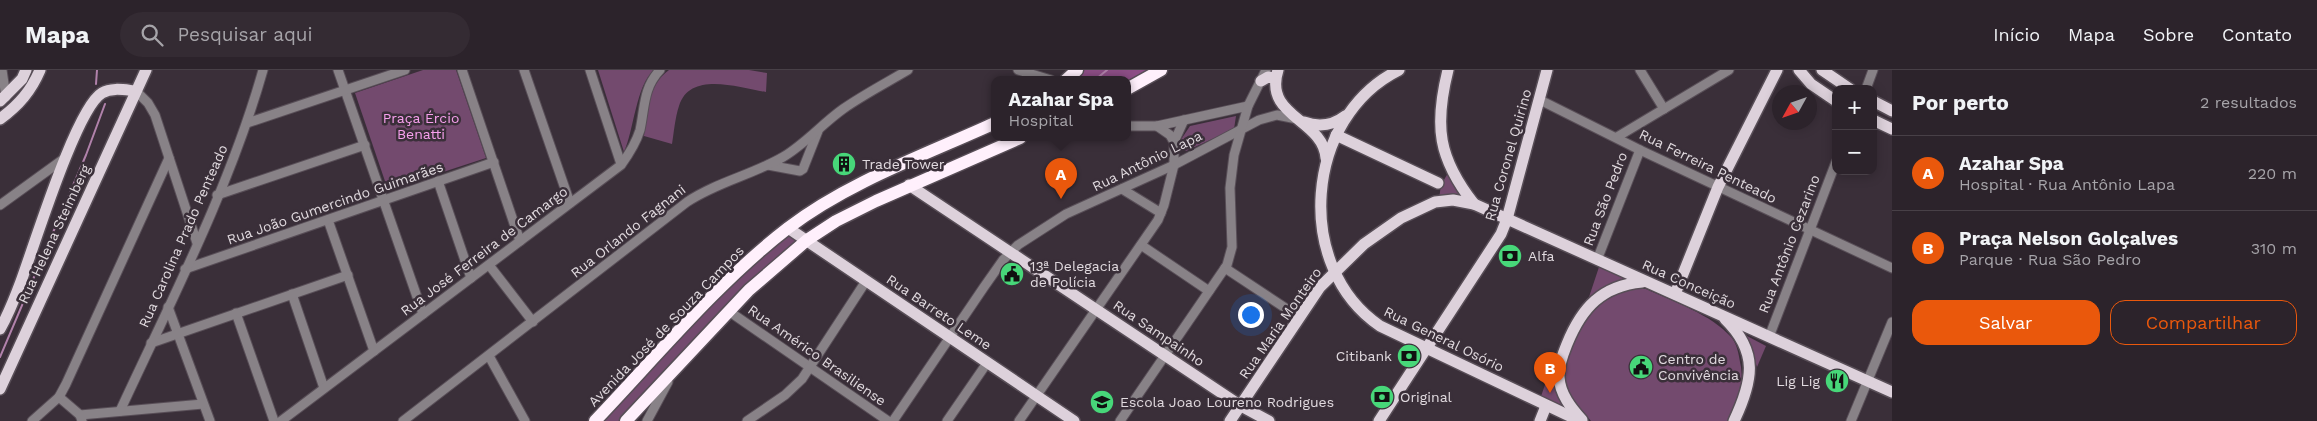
<!DOCTYPE html>
<html lang="pt">
<meta charset="utf-8">
<style>
body{margin:0;font-family:"Work Sans",sans-serif;background:#342b33;color:#f1f3f6}
.controls{position:absolute;right:15px;top:15px;display:grid;overflow:hidden;border-radius:10px;box-shadow:0 2px 12px #0003}
.controls button{width:45px;height:45px;display:grid;place-items:center;padding:0;border:0;border-bottom:1px solid #484047;background:#2c232b;color:#f1f3f6;font:25px sans-serif}
.compass{position:absolute;left:1772px;top:15px;width:45px;height:45px;border-radius:50%;background:#2c232b;box-shadow:0 2px 12px #0003;rotate:230deg}
.you{position:absolute;left:1250px;top:244px;width:18px;height:18px;margin:-12px;border:4px solid #fff;border-radius:50%;background:#1a73e8;box-shadow:0 0 0 8px #1a73e833}
.badge{display:grid;place-items:center;width:32px;height:32px;border-radius:50%;background:#ea580c;color:#fff;font-size:16px;font-weight:700}
.pin{position:absolute;translate:-50% -41px;filter:drop-shadow(0 1px 2px #0008)}
.pin::after{content:'';position:absolute;top:26px;width:18px;height:15px;background:inherit;clip-path:polygon(0 0,100% 0,50% 100%)}
.popup{position:absolute;left:991px;top:6px;width:140px;height:65px;box-sizing:border-box;display:grid;place-content:center;border-radius:10px;background:#2c232b;filter:drop-shadow(0 1px 4px #0005);font-size:16px;white-space:nowrap;color:#a6a4a9}
.popup b{font-size:19px;color:#f1f3f6}
.popup::after{content:'';position:absolute;left:50%;top:100%;margin-left:-10px;border:10px solid transparent;border-top-color:#2c232b}
.list{margin:0;padding:0;list-style:none}
h2{display:flex;justify-content:space-between;align-items:center;height:65px;margin:0;padding:0 20px;font-size:21px}
h2 small{font-size:16px;font-weight:400;color:#a6a4a9}
.list li{display:grid;grid-template-columns:32px 1fr auto;gap:15px;align-items:center;box-sizing:border-box;height:75px;padding:0 20px;border-top:1px solid #484047}
.list b{display:block;font-size:19px;white-space:nowrap}
.list p{margin:0;font-size:16px;white-space:nowrap;color:#a6a4a9}
.list em{font-size:16px;font-style:normal;color:#a6a4a9}
.actions{display:flex;gap:10px;padding:15px 20px}
.actions a{flex:1;padding:11px 0;border:1px solid #ea580c;border-radius:15px;text-align:center;font-size:18px;color:#ea580c}
.actions .main{background:#ea580c;color:#fff}
.icon{flex:none;width:28px;height:28px;fill:none;stroke:currentColor;stroke-width:2;stroke-linecap:round;stroke-linejoin:round}
.map{position:relative;flex:none;width:1892px;height:351px;overflow:hidden}
header{display:flex;align-items:center;gap:30px;box-sizing:border-box;height:70px;padding:0 25px;background:#2c232b;border-bottom:1px solid #484047}
header strong{font-size:24px}
nav{display:flex;gap:28px;margin-inline-start:auto;font-size:18px}
.search{width:350px;height:45px;background:#342b33;display:flex;align-items:center;gap:12px;box-sizing:border-box;padding:0 18px;border-radius:28px;color:#a6a4a9;font-size:19px}
main{display:flex}
aside{flex:1;background:#2c232b}
.map>svg:first-child{display:block}
.green{fill:#734a6e}
.forest{fill:#8d4e86}
.lines{fill:none;stroke-linecap:round;stroke-linejoin:round}
.stream{stroke:#b182ab;stroke-width:2}
.minor-casing{stroke:#584e57;stroke-width:11}
.major-casing{stroke:#584e57;stroke-width:14}
.highway-casing{stroke:#584e57;stroke-width:15}
.minor{stroke:#888287;stroke-width:9}
.major{stroke:#ddd1db;stroke-width:11}
.highway{stroke:#fff0fc;stroke-width:12}
.labels{text-anchor:middle;stroke-width:5;stroke-linejoin:round;paint-order:stroke}
.park-label{font-size:14px;fill:#f8a0ee;stroke:#3a2f39}
.street-label{font-size:14px;fill:#e1dadf;stroke:#3a2f39}
.poi-label{font-size:14px;fill:#e1dadf;stroke:#3a2f39;text-anchor:start}
</style>
<header>
<strong>Mapa</strong>
<div class="search"><svg class="icon" aria-label="search" viewBox="0 0 24 24"><circle cx="10" cy="10" r="6"/><path d="M15 15l6 6"/></svg>Pesquisar aqui</div>
<nav><a>Início</a><a>Mapa</a><a>Sobre</a><a>Contato</a></nav>
</header>
<main>
<div class="map">
<svg width="1892" height="351" viewBox="0 0 1892 351">
<rect width="100%" height="100%" fill="#3a2f39"/>
<!-- green -->
<g class="green">
<path d="M423 0H456L486 88 388 120 355 23Z"/>
<path d="M598 0H654C636 15 634 60 624 82Z"/>
<path d="M669 0H749L767 3 766 22C740 18 690 0 679 36 675 48 674 62 672 74L644 66C647 42 648 15 669 0Z"/>
<path d="M1236 46 1234 59 1186 81H1180V71L1190 56Z"/>
<path d="M1448 103 1466 129H1439L1441 115Z"/>
<path d="M788 161 801 171 622 351H599L733 211Z"/>
<path d="M1599 197 1624 208 1600 219 1589 227Z"/>
<path d="M1646 219C1674 232 1711 244 1732 268 1738 276 1739 287 1741 297 1744 317 1737 334 1727 351H1591C1582 340 1568 327 1566 313 1562 277 1592 229 1627 220 1633 218 1640 219 1646 219Z"/>
<path d="M1745 265 1766 276 1757 297Z"/>
<path d="M1551 298 1563 335 1571 346 1540 329Z"/>
</g>
<!-- forest -->
<path class="forest" d="M1083 0H1149L1127 14V10H1072Z"/>
<g class="lines">
<!-- stream -->
<g class="stream">
<path d="M1095 10 1107 0"/>
<path d="M96 14 97 0"/>
<path d="M0 287 86 85 105 34"/>
</g>
<!-- minor casing -->
<g class="minor-casing">
<g id="minor">
<path d="M2 0 6 27"/>
<path d="M338 0 423 244"/>
<path d="M462 0 520 171"/>
<path d="M524 0 570 133"/>
<path d="M590 0 621 94"/>
<path d="M1018 0 1051 10"/>
<path d="M1640 0 1664 39"/>
<path d="M1866 19 1873 0"/>
<path d="M136 21 148 33 155 45 197 173"/>
<path d="M1540 30 1640 80 1892 198"/>
<path d="M247 53 405 0"/>
<path d="M1127 56H1157L1248 36"/>
<path d="M1157 56 1170 65 1174 72"/>
<path d="M1617 67 1729 0"/>
<path d="M768 95 800 101 803 99 818 61"/>
<path d="M438 111 471 208"/>
<path d="M1122 119 1161 143"/>
<path d="M217 125 365 75"/>
<path d="M0 135 65 88"/>
<path d="M328 150 374 281"/>
<path d="M1141 175 1209 221"/>
<path d="M1597 190 1640 80"/>
<path d="M489 195 533 252"/>
<path d="M1225 198 1299 247"/>
<path d="M185 199 494 92"/>
<path d="M292 224 324 318"/>
<path d="M168 237 210 351"/>
<path d="M730 242 888 351"/>
<path d="M236 243 274 351"/>
<path d="M1769 267 1836 92"/>
<path d="M151 273 348 205"/>
<path d="M489 286 525 351"/>
<path d="M59 327 80 345 82 351"/>
<path d="M120 341C171 231 230 117 263 0"/>
<path d="M80 345 203 334"/>
<path d="M32 351 59 327 66 314 169 88"/>
<path d="M281 351 621 95C629 84 636 73 640 60 645 37 643 18 660 0"/>
<path d="M403 351 687 132C717 112 752 105 783 87 805 74 822 54 843 39 863 25 886 13 908 0"/>
<path d="M647 351 668 312"/>
<path d="M747 351 785 325 802 309 866 211"/>
<path d="M893 351 984 217 1003 190 1018 175 1066 144 1174 95 1259 50 1277 45 1297 49"/>
<path d="M947 351 987 293"/>
<path d="M1019 351 1158 150 1164 135 1174 95V72L1184 50"/>
<path d="M1120 351 1227 195 1232 177 1230 118 1234 85 1248 36 1266 0"/>
<path d="M1851 351 1892 252"/>
</g>
</g>
<!-- major casing -->
<g class="major-casing">
<g id="major">
<path d="M1278 0C1263 47 1323 49 1326 88"/>
<path d="M1399 0C1304 47 1293 197 1380 256L1580 351"/>
<path d="M1448 0C1434 56 1438 88 1474 134"/>
<path d="M1799 0 1811 14 1836 31"/>
<path d="M1822 0 1850 19"/>
<path d="M1261 11 1268 7 1275 8"/>
<path d="M0 31 22 9 26 0"/>
<path d="M1873 31 1892 41"/>
<path d="M0 49C19 35 31 21 40 0"/>
<path d="M1873 50 1892 59"/>
<path d="M1304 52C1318 57 1332 56 1345 46"/>
<path d="M1336 65 1438 113"/>
<path d="M909 115 1241 336 1269 351"/>
<path d="M788 158 1074 351"/>
<path d="M1675 224 1718 117 1777 0"/>
<path d="M1725 249C1759 282 1753 311 1734 351"/>
<path d="M0 259C8 245 14 230 20 214 33 180 76 38 102 23 112 17 125 20 136 21"/>
<path d="M0 319 146 0"/>
<path d="M1582 350C1571 338 1560 324 1559 307 1558 296 1563 284 1567 274 1582 237 1602 216 1642 212"/>
<path d="M1230 351 1320 217 1364 174 1401 148 1435 132 1453 130 1474 134 1892 322"/>
<path d="M1379 351 1501 164 1507 149 1547 0"/>
<path d="M1540 351 1546 336"/>
</g>
</g>
<!-- highway casing -->
<g class="highway-casing">
<g id="highway">
<path d="M1066 10 1077 0"/>
<path d="M1127 19 1161 0"/>
<path d="M595 351C655 288 719 211 788 158 848 112 927 84 995 53"/>
<path d="M626 351 749 220 807 170 836 151 876 131 1020 68"/>
</g>
</g>
<!-- minor -->
<use href="#minor" class="minor"/>
<!-- major -->
<use href="#major" class="major"/>
<!-- highway -->
<use href="#highway" class="highway"/>
</g>
<!-- icons -->
<defs>
<g id="building-disc" transform="scale(1.25)"><circle r="9.5" fill="#47d779" stroke="#3a2f39"/><path d="M-4-6H4V6H1V3H-1V6H-4ZM-2.5-4.3h1.7v1.8h-1.7ZM.8-4.3h1.7v1.8H.8ZM-2.5-1h1.7V.8h-1.7ZM.8-1h1.7V.8H.8Z" fill="#111"/></g>
<g id="bank-disc" transform="scale(1.25)"><circle r="9.5" fill="#47d779" stroke="#3a2f39"/><path d="M-6-4H6V4H-6ZM0-2.3a2.3 2.3 0 1 0 0 4.6a2.3 2.3 0 1 0 0-4.6Z" fill="#111"/></g>
<g id="civic-disc" transform="scale(1.25)"><circle r="9.5" fill="#47d779" stroke="#3a2f39"/><path d="M-.6-6.5H3V-4.5H.6V-3L4-1V1h2V6H-6V1h2V-1L-.6-3ZM-1.2 2.5V6h2.4V2.5Z" fill="#111"/></g>
<g id="restaurant-disc" transform="scale(1.25)"><circle r="9.5" fill="#47d779" stroke="#3a2f39"/><path d="M-5-6h1v4h1v-4h1v4h1v-4h1v5L-1.5 .5V6h-2V.5L-5-1ZM5-6V6H3V1.5H1.5Q1.5-4 5-6Z" fill="#111"/></g>
<g id="school-disc" transform="scale(1.25)"><circle r="9.5" fill="#47d779" stroke="#3a2f39"/><path d="M0-5L7-2L0 1L-7-2ZM-4 1L0 2.5L4 1V4Q0 6-4 4Z" fill="#111"/></g>
</defs>
<g fill-rule="evenodd">
<use href="#building-disc" x="844" y="94"/>
<use href="#bank-disc" x="1510" y="186"/>
<use href="#civic-disc" x="1012" y="204"/>
<use href="#bank-disc" x="1409" y="286"/>
<use href="#civic-disc" x="1641" y="297"/>
<use href="#restaurant-disc" x="1837" y="311"/>
<use href="#bank-disc" x="1382" y="327"/>
<use href="#school-disc" x="1102" y="332"/>
</g>
<g class="labels">
<!-- park labels -->
<g class="park-label">
<text x="421" y="53">Praça Ércio<tspan x="421" dy="16">Benatti</tspan></text>
</g>
<!-- street labels -->
<g class="street-label">
<text transform="translate(1508 85) rotate(-74)" y="5">Rua Coronel Quirino</text>
<text transform="translate(1147 91) rotate(-26)" y="5">Rua Antônio Lapa</text>
<text transform="translate(1708 96) rotate(26)" y="5">Rua Ferreira Penteado</text>
<text transform="translate(1605 129) rotate(-69)" y="5">Rua São Pedro</text>
<text transform="translate(335 133) rotate(-19)" y="5">Rua João Gumercindo Guimarães</text>
<text transform="translate(628 161) rotate(-38)" y="5">Rua Orlando Fagnani</text>
<text transform="translate(54 164) rotate(-65)" y="5">Rua Helena Steimberg</text>
<text transform="translate(183 166) rotate(-66)" y="5">Rua Carolina Prado Penteado</text>
<text transform="translate(1789 174) rotate(-69)" y="5">Rua Antônio Cezarino</text>
<text transform="translate(484 181) rotate(-37)" y="5">Rua José Ferreira de Camargo</text>
<text transform="translate(1689 214) rotate(24)" y="5">Rua Conceição</text>
<text transform="translate(939 242) rotate(34)" y="5">Rua Barreto Leme</text>
<text transform="translate(1280 253) rotate(-55)" y="5">Rua Maria Monteiro</text>
<text transform="translate(666 256) rotate(-46)" y="5">Avenida José de Souza Campos</text>
<text transform="translate(1159 263) rotate(34)" y="5">Rua Sampainho</text>
<text transform="translate(1444 269) rotate(26)" y="5">Rua General Osório</text>
<text transform="translate(817 285) rotate(35)" y="5">Rua Américo Brasiliense</text>
</g>
<!-- poi labels -->
<g class="poi-label">
<text x="862" y="99">Trade Tower</text>
<text x="1528" y="191">Alfa</text>
<text x="1030" y="201">13ª Delegacia<tspan x="1030" dy="16">de Polícia</tspan></text>
<text x="1392" y="291" text-anchor="end">Citibank</text>
<text x="1658" y="294">Centro de<tspan x="1658" dy="16">Convivência</tspan></text>
<text x="1820" y="316" text-anchor="end">Lig Lig</text>
<text x="1400" y="332">Original</text>
<text x="1120" y="337">Escola Joao Loureno Rodrigues</text>
</g>
</g>
</svg>
<div class="controls">
<button>+</button>
<button>−</button>
</div>
<svg class="compass" viewBox="-18 -18 36 36"><path d="M0-13l5 13h-10z" fill="#e53935"/><path d="M0 13l5-13h-10z" fill="#a6a4a9"/></svg>
<div class="you"></div>
<div class="pin badge" style="left:1061px;top:129px">A</div>
<div class="popup"><b>Azahar Spa</b>Hospital</div>
<div class="pin badge" style="left:1550px;top:323px">B</div>
</div>
<aside>
<h2>Por perto<small>2 resultados</small></h2>
<ul class="list">
<li><span class="badge">A</span><div><b>Azahar Spa</b><p>Hospital · Rua Antônio Lapa</p></div><em>220 m</em></li>
<li><span class="badge">B</span><div><b>Praça Nelson Golçalves</b><p>Parque · Rua São Pedro</p></div><em>310 m</em></li>
</ul>
<div class="actions"><a class="main">Salvar</a><a>Compartilhar</a></div>
</aside>
</main>
